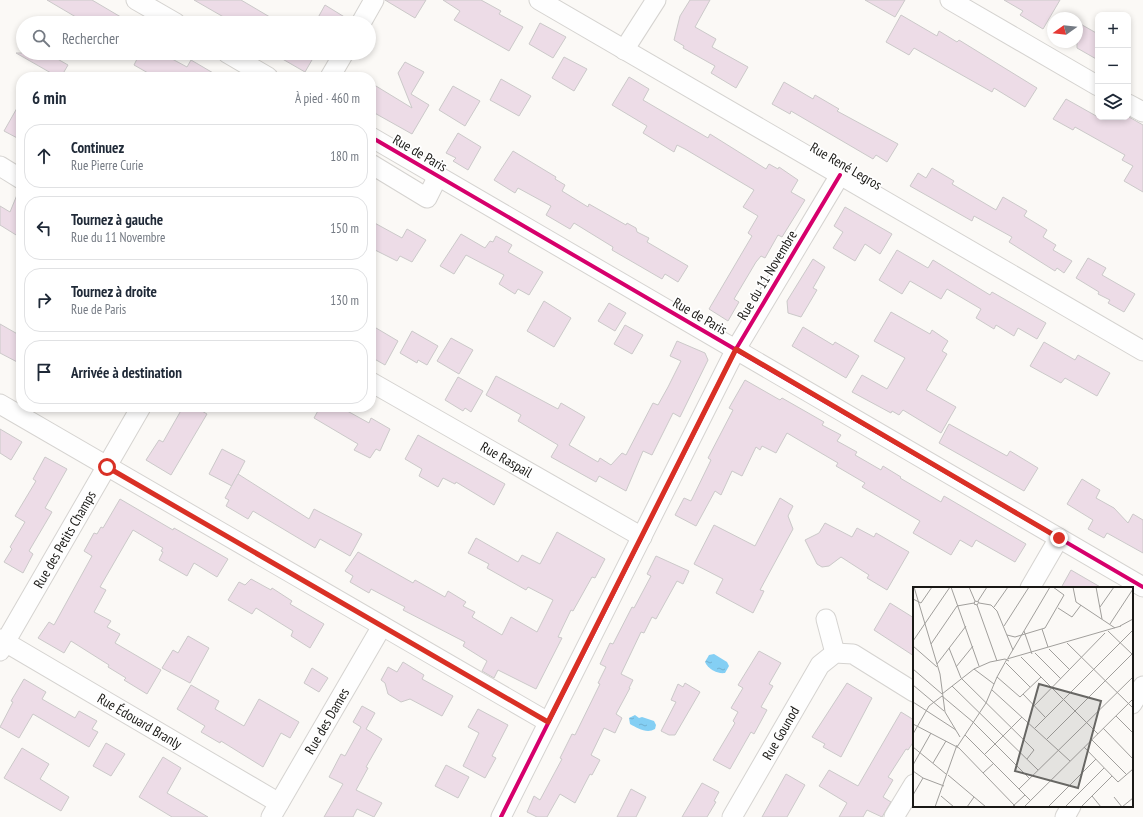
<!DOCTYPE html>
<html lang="fr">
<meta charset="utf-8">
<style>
body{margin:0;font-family:"PT Sans Narrow",sans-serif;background:#f6f6f7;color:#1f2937}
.controls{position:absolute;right:12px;top:12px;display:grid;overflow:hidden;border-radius:8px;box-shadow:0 2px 6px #0003}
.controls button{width:36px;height:36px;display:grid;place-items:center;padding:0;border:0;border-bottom:1px solid #e0e1e3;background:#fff;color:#1f2937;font:20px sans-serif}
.compass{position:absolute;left:1047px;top:12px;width:36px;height:36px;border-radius:50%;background:#fff;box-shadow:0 2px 6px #0003;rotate:255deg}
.stop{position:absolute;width:12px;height:12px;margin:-9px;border:3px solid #d93025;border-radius:50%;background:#fff}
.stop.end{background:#d93025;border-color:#fff;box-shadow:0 1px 4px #0008}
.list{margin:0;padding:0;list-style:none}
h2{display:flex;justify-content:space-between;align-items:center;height:52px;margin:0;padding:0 16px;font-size:17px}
h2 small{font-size:13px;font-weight:400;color:#747a83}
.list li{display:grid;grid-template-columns:26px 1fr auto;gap:12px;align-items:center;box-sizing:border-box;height:64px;margin:0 8px 8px;padding:0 8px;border:1px solid #e0e1e3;border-radius:16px}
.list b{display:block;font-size:15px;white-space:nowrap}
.list p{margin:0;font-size:13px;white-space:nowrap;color:#747a83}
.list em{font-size:13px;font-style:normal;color:#747a83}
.icon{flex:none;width:22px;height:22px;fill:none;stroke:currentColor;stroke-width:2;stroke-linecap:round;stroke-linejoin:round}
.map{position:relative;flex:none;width:1143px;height:817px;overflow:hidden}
.search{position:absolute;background:#fff;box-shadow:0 2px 6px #0003;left:16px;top:16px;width:360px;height:44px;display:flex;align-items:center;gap:10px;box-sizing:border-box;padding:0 14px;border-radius:22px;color:#747a83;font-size:15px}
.panel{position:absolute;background:#fff;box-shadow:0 2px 6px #0003;left:16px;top:72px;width:360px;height:340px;border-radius:16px}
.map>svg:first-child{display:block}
.water{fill:url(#water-ripples)}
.building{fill:#eddce7;stroke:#cbc9c9}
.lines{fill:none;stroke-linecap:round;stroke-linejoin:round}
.minor-casing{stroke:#d5d3d0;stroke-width:21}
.minor{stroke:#fefefe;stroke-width:19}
.cycleway-casing{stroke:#fff;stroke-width:6}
.cycleway{stroke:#d6006c;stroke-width:4}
.route{stroke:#d93025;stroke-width:5}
.labels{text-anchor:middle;stroke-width:3.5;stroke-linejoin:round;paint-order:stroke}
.street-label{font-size:14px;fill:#191815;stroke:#fff}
.inset-road{fill:none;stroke:#a19f9c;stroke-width:1}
.view{fill:#686764;fill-opacity:0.15;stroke:#686764;stroke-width:2}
.inset-edge{fill:none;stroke:#191815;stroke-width:2}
</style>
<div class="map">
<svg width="1143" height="817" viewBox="0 0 1143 817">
<defs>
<pattern id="water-ripples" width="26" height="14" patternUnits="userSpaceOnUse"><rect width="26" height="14" fill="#84cff4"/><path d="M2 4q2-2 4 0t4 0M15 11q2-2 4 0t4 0" fill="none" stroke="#71b1d0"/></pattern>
</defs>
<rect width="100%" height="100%" fill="#fbf9f6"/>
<!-- water -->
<g class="water">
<path d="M714 654 727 662 729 666 725 673C717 674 708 669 705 662L709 655Z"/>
<path d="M635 715 639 718 642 717 654 721 656 725 655 729C647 734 637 728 630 724L629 718Z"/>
</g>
<!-- building -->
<g class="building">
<path d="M47 0H92L131 23H86Z"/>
<path d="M194 0H241L280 23H234Z"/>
<path d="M385 0H426L415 18Z"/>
<path d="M443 0H481L501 11 499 14 523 27 509 51 454 20 460 11Z"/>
<path d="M690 0H710L695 27 716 39 712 47 748 67 736 88 711 73 715 66 683 48 684 46 674 40 680 16Z"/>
<path d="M865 0H905L895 17Z"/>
<path d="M1004 0H1060L1043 29 1020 15 1023 11Z"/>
<path d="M325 5 351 21 350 23H315Z"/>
<path d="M901 15 937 36 939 31 957 42 959 40 1037 88 1025 107 994 88 992 92 914 48 909 55 886 42Z"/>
<path d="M1077 22 1098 34V60L1077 48Z"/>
<path d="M540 23 566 37 553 58 529 44Z"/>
<path d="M16 53H47L68 65 61 77H58Z"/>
<path d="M140 53H161L187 67 191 60 220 77H155L134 65Z"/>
<path d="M272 53H316L305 72Z"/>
<path d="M564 57 587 69 574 91 552 78Z"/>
<path d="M405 62 424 72 411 94 429 105 412 134 371 111V83L412 108 398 73Z"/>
<path d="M629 77 649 89 643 100 708 138 710 134 766 169 769 164 778 169 779 167 798 180 791 192 805 200 782 237 778 235 765 258 761 256 756 262 734 299 739 302 728 321 709 309 752 236 748 233 758 216 743 207 754 190 685 149 677 145 674 152 643 133 647 126 612 105Z"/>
<path d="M501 79 531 96 519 116 490 100Z"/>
<path d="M784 82 813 99 815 95 839 109 837 111 898 144 887 162 876 155 873 159 791 111 790 114 772 104Z"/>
<path d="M453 86 480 101 465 126 439 110Z"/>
<path d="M1066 99 1098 117H1129L1143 125V192L1124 181 1133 166 1122 160 1125 155 1075 127 1073 130 1053 119Z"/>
<path d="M21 101V140L4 131Z"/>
<path d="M458 133 481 147 468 170 453 161 456 158 446 153Z"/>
<path d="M513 151 556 177 555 179 565 185 562 191 588 207 589 204 626 225 627 223 636 228 637 232 649 238 647 242 688 266 678 282 665 274 662 279 612 250 613 247 574 223 570 229 546 215 551 206 518 188 515 193 494 180Z"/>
<path d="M932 168 954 181 952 184 996 210 1003 197 1027 211 1024 216 1047 230 1043 237 1056 245 1053 250 1072 261 1064 273 1057 268 1055 271 1009 242 1012 237 974 216 972 221 910 186 918 173 926 178Z"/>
<path d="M19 190H21V238L0 225V206L10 212Z"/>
<path d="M845 207 892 234 880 254 865 244 855 261 833 248 843 232 834 226Z"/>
<path d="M371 221 402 238 407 229 426 240 412 262 400 256 397 261 371 248Z"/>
<path d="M461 234 485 248 490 241 493 242 496 236 512 245 508 252 543 272 529 295 518 289 515 294 499 284 504 275 466 255 454 274 440 266Z"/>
<path d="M897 250 928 268 933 260 990 295 992 292 1046 323 1037 339 1018 328 1014 336 996 325 994 329 976 318 981 309 947 289 941 299 910 281 902 294 879 280Z"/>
<path d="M1088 258 1106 268 1102 275 1135 294 1124 312 1108 303 1110 300 1098 294 1099 292 1076 278Z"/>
<path d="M813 259 825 267 813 288 817 290 801 317 788 313 787 301Z"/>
<path d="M544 301 571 318 554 347 527 331Z"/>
<path d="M609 303 626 313 615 331 598 321Z"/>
<path d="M891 312 930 334 932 330 948 341 942 351 947 354 926 390 956 407 941 433 903 410 899 415 892 411 891 413 852 392 862 375 887 389 905 358 874 341Z"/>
<path d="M0 324 21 336V364L0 353Z"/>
<path d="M371 325 398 341 385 365 371 357Z"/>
<path d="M625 325 643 335 632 354 614 344Z"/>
<path d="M803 327 833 345 835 342 859 356 846 378 792 346Z"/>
<path d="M412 331 438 346 427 365 418 360 417 363 400 353Z"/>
<path d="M451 338 473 350 459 374 437 361Z"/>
<path d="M677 341 705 353 708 360 680 417 673 413 652 455 643 451 626 491 599 476 596 482 551 457 558 445 518 421 521 415 486 395 496 376 558 409 561 403 585 417 569 445 598 462 600 458 611 465 622 453 626 455 653 403 658 405 668 387 681 361 670 356Z"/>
<path d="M1044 342 1075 360 1078 355 1110 373 1097 396 1065 378 1061 383 1030 366Z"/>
<path d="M458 377 483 391 471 412 465 408 463 411 445 400Z"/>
<path d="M745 380 780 400 782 398 824 422 822 425 841 435 837 441 857 452 855 455 881 470 883 466 901 477 900 478 941 502 944 496 1026 544 1015 562 976 540 972 547 960 540 951 555 913 533 920 521 862 487 865 483 836 466 838 463 787 433 776 453 762 446 760 450 756 447 742 476 732 471 721 495 715 491 696 526 675 515 684 498 691 501 711 460 708 458 733 410 729 408Z"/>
<path d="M183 407H195L207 414 171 475 146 460 159 440 163 442Z"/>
<path d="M320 407H340L369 423 371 418 390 429 380 451 376 449 370 458 354 450 358 444 314 418Z"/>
<path d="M949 424 1007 456 1010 451 1038 468 1024 491 939 443Z"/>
<path d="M0 429 22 442 11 460 0 453Z"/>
<path d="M418 435 505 484 494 505 456 482 455 484 443 478 438 487 419 476 422 469 405 459Z"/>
<path d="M222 449 245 461 232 486 209 474Z"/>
<path d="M45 457 67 469 45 508 52 512 29 551 33 554 23 573 4 562 12 549 10 547 25 522 15 516 36 481 33 479Z"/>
<path d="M238 474 309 519 314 509 362 534 350 556 320 539 315 548 253 511 248 519 226 506 229 500 225 498Z"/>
<path d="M1082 479 1100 490 1096 498 1114 508 1128 523 1133 514 1143 520V553L1107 533 1104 538 1088 529 1093 520 1067 504Z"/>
<path d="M780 498 793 506 788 516 793 529 760 590 764 591 753 613 716 593 723 579 694 564 714 525 755 546Z"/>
<path d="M120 499 173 530 174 528 228 559 217 577 194 563 187 576 159 560 163 552 161 551 163 548 133 530 100 587 106 590 94 612 111 621 107 627 120 634 115 643 161 670 147 694 124 680 126 678 108 667 109 665 71 641 64 653 38 638 49 622 54 625 92 556 84 551 94 533 97 534 101 527 103 528Z"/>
<path d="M825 523 852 537 857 528 874 537 876 533 909 552 887 590 867 578 869 575 841 557 829 566 822 567 817 564 805 540 819 533Z"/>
<path d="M557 532 605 559 595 578 592 577 573 611 571 610 558 637 562 638 536 689 498 670 494 678 482 671 487 661 463 646 465 642 403 610 405 607 371 589 369 593 350 582 353 576 345 571 358 552 413 583 415 580 445 597 448 591 466 602 463 606 475 612 472 617 502 635 511 617 537 632 553 600 528 587 526 590 487 568 489 564 468 553 476 538 518 562 522 555 540 564Z"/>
<path d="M656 556 689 571 683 584 677 581 656 619 652 617 644 633 641 632 621 674 633 680 629 688H630L616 714 622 718 615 733 604 728 591 755 600 760 592 775 590 774 575 803 560 794 547 817H537L527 812 534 796 540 800 562 759 560 758 572 734 575 735 600 684 598 683 606 667 600 664 610 643 613 644 632 607 634 608 651 576 647 574Z"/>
<path d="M1071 570 1102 588H1061Z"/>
<path d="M251 579 271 590 272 588 292 601 290 604 324 624 310 648 291 636 293 631 256 608 252 614 228 600 239 582 245 585Z"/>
<path d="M890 603 914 618V656L874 630Z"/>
<path d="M188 636 209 648 190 683 162 668 173 650 178 653Z"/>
<path d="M759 651 781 663 769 684 773 686 761 707 767 710 754 734 751 732 730 769 713 760 735 723 733 721 738 712 731 708 743 688 738 685Z"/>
<path d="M403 662 424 675 422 679 453 696 442 716 410 699 401 702 388 694 385 683 381 680 388 667 397 672Z"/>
<path d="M312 668 328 678 319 692 304 683Z"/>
<path d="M24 679 46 692 42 699 75 718 79 711 97 721 92 729 98 732 89 747 33 714 19 738 0 727 13 702 11 701Z"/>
<path d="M685 683 700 692 675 735H669L661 731 676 702 671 700 678 684 683 687Z"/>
<path d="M847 683 872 698 841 757 823 747 825 744 812 737Z"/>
<path d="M191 685 219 701 215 709 244 726 259 699 299 722 290 738 281 733 263 767 221 741 220 743 201 732 205 726 177 709Z"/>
<path d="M362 706 375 713 366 729 382 739 366 767 368 768 356 790 382 803 374 817 357 809 353 817H324L343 784 329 777 341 754 345 756 361 727 353 722Z"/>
<path d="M478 709 508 725 492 756 496 758 485 778 463 766 479 733 468 727Z"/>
<path d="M901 712 914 720V741L908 750 906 749 888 777 893 780 883 797 891 802 882 817 867 810 863 817H839L847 803 819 786 829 770 858 786Z"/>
<path d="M106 743 125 754 111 776 93 766Z"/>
<path d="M22 748 49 764 40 779 69 797 61 811 4 778Z"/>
<path d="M163 757 181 768 167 793 208 817H172L139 797Z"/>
<path d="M446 765 469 777 458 798 435 786Z"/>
<path d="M786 774 805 785 787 817H762Z"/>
<path d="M702 783 719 792 714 801 716 802 707 817H682Z"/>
<path d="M631 789 646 797 636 817H617Z"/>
</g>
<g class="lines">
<!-- minor casing -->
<g class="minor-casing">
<g id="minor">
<path d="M136 0 176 23"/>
<path d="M539 0 1143 351"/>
<path d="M950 0 1098 86"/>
<path d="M361 23 374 0"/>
<path d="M624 50 656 0"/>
<path d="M227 53 268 77"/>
<path d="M330 77 344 53"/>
<path d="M1128 104 1143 112"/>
<path d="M371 137 1143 587"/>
<path d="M371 164 427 198 438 176"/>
<path d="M0 166 21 179"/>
<path id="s1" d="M371 382 642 537"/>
<path d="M0 404 548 722"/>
<path d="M1030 588 1059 538"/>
<path d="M826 619 835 653"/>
<path id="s2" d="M0 639 279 803"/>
<path id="s3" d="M0 651 141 407"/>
<path d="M1132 704 1143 686"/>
<path id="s4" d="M271 817 382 626"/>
<path d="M501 817 736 349 840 175"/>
<path id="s5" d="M732 817 820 665 835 653 853 654 914 692"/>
<path d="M894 817 914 784"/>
<path d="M1065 817 1071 806"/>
</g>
</g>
<!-- minor -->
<use href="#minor" class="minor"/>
<!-- cycleway casing -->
<g class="cycleway-casing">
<g id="cycleway">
<path d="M371 137 1143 587"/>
<path d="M501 817 736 349 840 175"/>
</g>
</g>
<!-- cycleway -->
<use href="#cycleway" class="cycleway"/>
</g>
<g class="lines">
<!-- route -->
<path class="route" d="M107 467 548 722 736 349 1059 538"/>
</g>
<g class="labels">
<!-- street labels -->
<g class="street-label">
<text transform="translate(420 153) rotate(30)" y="5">Rue de Paris</text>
<text transform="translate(846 166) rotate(30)" y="5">Rue René Legros</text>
<text transform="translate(767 275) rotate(-59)" y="5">Rue du 11 Novembre</text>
<text transform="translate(700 316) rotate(30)" y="5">Rue de Paris</text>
<text dy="5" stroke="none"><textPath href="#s1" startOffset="156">Rue Raspail</textPath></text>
<text dy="5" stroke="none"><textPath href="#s3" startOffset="129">Rue des Petits Champs</textPath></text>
<text dy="5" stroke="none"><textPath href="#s2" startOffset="162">Rue Édouard Branly</textPath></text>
<text dy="5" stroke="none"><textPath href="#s4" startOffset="111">Rue des Dames</textPath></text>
<text dy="5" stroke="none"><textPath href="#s5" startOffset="97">Rue Gounod</textPath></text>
</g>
</g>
<!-- overview -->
<g transform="translate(913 587)">
<rect width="220" height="220" fill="#fbf9f6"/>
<path class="inset-road" d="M1 0 27 87 32 125 47 150M38 0 66 79M56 0 62 14 61 17 64 18 66 15 62 14M140 0 151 8M160 0 163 15 202 41M183 0 189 32M0 12 8 16 19 0M65 14 74 0M66 16 78 18 84 24 100 63M64 18 84 74M81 20 95 0M187 20 201 0M145 21 159 30 168 18M197 37 220 2M91 39 116 0M207 39 220 32M129 42 135 60M111 44 119 67M195 44 220 68M94 48 102 50 132 41 151 8M0 54 37 0M154 56 220 121M18 57 44 19 61 16M0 59 24 80M36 61 48 91 121 163 114 172M136 62 157 83M122 66 148 92M108 70 185 147M95 71 137 0M93 76 117 100M24 77 53 39M43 80 60 59M0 82 29 107 61 82 77 75 92 72 96 74M61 82 81 97M84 90 107 110 128 90M0 98 31 124M39 99 125 183M79 103 157 174M110 107 132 130M0 115 43 143M121 119 192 46M203 129 220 146M0 137 46 161 103 220M122 141 220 43M190 141 220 172M0 147 16 119 29 109 60 135 117 192M52 148 117 213M134 152 220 66M179 153 214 188M0 160 33 187M44 160 73 116 84 90 94 72 208 39M171 160 205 195 220 182M72 167 109 130M20 176 33 154M0 178 18 146M0 184 10 191 31 199M70 186 81 176M35 188 73 220M106 202 220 90M0 208 10 191M28 209 41 220M179 209 188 220M201 210 209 220M22 220 44 158M54 220 61 210M99 220 112 208M111 220 220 112M135 220 183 172M152 220 191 181M168 220 199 189M209 220 220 211"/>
<path class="view" d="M126 97 188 114 165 201 102 184Z"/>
<rect width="220" height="220" class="inset-edge"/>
</g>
</svg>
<div class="controls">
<button>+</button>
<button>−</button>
<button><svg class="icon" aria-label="layers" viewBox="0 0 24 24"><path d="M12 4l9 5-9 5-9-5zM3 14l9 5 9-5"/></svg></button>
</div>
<svg class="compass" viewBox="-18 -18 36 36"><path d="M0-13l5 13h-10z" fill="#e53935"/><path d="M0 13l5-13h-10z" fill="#747a83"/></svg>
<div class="stop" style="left:107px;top:467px"></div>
<div class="stop end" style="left:1059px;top:538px"></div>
<div class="search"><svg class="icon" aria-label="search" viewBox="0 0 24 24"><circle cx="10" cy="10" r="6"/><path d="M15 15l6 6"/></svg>Rechercher</div>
<section class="panel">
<h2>6 min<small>À pied · 460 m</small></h2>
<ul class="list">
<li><svg class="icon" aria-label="ahead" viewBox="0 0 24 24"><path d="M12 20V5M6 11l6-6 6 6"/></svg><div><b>Continuez</b><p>Rue Pierre Curie</p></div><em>180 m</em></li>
<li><svg class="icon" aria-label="left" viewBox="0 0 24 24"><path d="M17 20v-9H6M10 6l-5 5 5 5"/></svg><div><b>Tournez à gauche</b><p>Rue du 11 Novembre</p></div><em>150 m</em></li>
<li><svg class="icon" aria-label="right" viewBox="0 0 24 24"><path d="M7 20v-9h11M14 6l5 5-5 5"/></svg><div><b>Tournez à droite</b><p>Rue de Paris</p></div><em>130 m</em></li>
<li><svg class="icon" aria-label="arrive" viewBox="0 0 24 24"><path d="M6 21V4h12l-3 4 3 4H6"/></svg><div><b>Arrivée à destination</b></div></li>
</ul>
</section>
</div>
